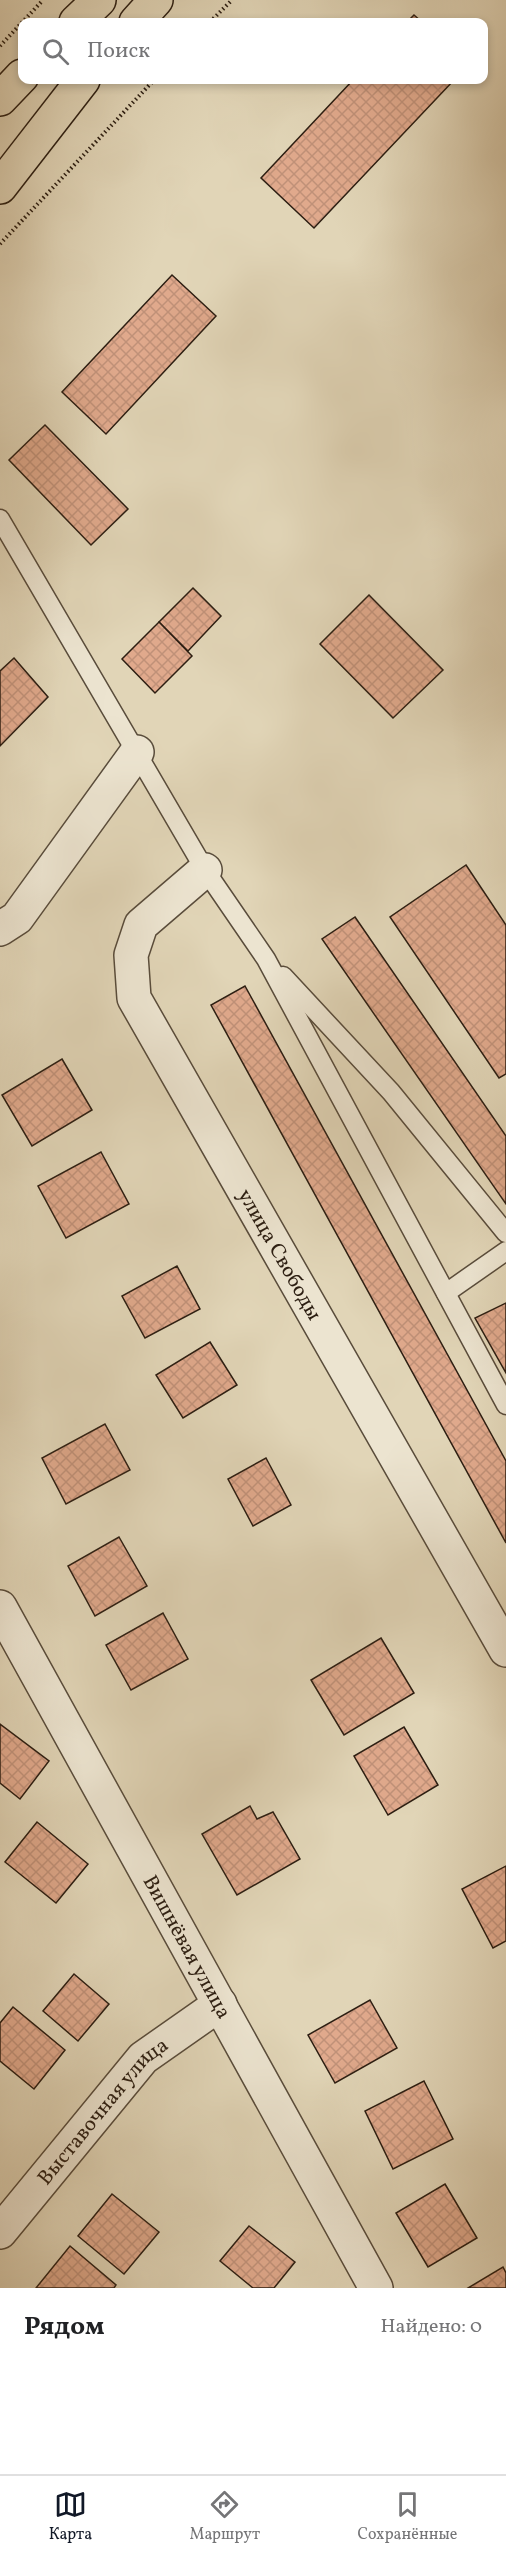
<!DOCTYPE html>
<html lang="ru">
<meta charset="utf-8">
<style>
body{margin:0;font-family:Vollkorn,serif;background:#f2f2f2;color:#202124}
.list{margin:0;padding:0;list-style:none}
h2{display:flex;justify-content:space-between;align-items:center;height:78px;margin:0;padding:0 24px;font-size:26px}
h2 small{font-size:20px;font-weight:400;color:#757577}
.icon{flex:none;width:33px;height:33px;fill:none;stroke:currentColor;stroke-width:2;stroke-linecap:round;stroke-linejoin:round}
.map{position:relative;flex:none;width:506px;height:2288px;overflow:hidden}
.search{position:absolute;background:#fff;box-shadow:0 3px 9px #0003;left:18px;right:18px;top:18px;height:66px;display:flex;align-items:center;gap:15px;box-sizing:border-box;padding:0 21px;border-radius:12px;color:#757577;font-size:22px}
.sheet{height:186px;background:#fff}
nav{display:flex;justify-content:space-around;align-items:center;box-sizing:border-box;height:84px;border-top:2px solid #e0e0e0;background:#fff;font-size:16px;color:#757577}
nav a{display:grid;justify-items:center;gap:3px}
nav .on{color:#111827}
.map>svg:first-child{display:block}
.building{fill:url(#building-cross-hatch);stroke:#2c1e12;stroke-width:1.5}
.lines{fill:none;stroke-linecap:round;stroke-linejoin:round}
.lane-casing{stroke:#594c3b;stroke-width:21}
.street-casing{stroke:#594c3b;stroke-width:36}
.primary-casing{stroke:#2c1e12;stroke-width:36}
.path{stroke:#2c1e12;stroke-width:4;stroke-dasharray:1.5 3;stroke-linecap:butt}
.lane{stroke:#ece4d0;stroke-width:18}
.street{stroke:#ece4d0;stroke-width:33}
.primary{stroke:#e1d5b7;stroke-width:33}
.labels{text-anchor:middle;stroke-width:4.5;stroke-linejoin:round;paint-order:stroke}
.street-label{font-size:21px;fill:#2c1e12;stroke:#ece4d0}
</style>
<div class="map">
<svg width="506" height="2288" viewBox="0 0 506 2288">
<defs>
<pattern id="building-cross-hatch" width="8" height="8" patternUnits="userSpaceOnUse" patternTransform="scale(1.5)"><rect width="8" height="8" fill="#e0a98c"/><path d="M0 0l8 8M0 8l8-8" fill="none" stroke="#c09178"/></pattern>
</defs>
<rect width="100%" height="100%" fill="#e1d5b7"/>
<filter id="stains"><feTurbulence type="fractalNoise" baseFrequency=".00333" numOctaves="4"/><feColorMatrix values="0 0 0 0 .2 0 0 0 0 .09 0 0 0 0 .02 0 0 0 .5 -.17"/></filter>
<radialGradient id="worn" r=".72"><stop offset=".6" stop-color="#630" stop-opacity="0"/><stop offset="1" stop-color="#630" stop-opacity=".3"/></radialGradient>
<!-- building -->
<g class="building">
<path d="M414 15 422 22H407Z"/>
<path d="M353 80H454L314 228 261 178Z"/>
<path d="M172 275 216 316 106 434 62 392Z"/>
<path d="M45 425 128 509 91 545 9 460Z"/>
<path d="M193 588 221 616 188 651 159 622Z"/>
<path d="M369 595 443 670 393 718 320 644Z"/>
<path d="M159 622 192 656 155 693 122 659Z"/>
<path d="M14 658 48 697 0 746V671Z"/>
<path d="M466 865 506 925V1074L499 1078 390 917Z"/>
<path d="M355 917 506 1136V1204L322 939Z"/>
<path d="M245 986 506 1461V1543L211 1005Z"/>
<path d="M62 1059 92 1110 32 1146 2 1095Z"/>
<path d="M101 1152 129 1204 66 1238 38 1186Z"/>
<path d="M177 1266 200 1309 145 1338 122 1296Z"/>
<path d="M506 1303V1373L475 1318Z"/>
<path d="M210 1342 237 1385 183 1418 156 1375Z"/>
<path d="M105 1424 130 1470 66 1504 42 1458Z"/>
<path d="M266 1458 291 1505 253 1526 228 1479Z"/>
<path d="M119 1537 147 1586 95 1616 68 1566Z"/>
<path d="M163 1613 188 1659 131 1690 106 1645Z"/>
<path d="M381 1638 414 1693 344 1735 311 1680Z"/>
<path d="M0 1724 49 1761 20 1799 0 1783Z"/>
<path d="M404 1727 438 1785 388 1815 354 1756Z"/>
<path d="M250 1806 257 1819 273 1812 300 1859 237 1895 202 1834Z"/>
<path d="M37 1822 88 1864 56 1903 5 1862Z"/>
<path d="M506 1866V1941L493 1948 462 1889Z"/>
<path d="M74 1974 109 2004 78 2041 43 2011Z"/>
<path d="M370 2000 397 2048 335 2083 308 2035Z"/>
<path d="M13 2007 65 2050 34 2089 0 2061V2023Z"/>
<path d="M424 2081 453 2139 393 2169 365 2111Z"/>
<path d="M445 2184 477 2238 428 2267 396 2213Z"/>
<path d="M112 2194 159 2232 124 2274 78 2236Z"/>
<path d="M249 2226 295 2262 274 2288H253L220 2261Z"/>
<path d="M70 2246 116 2285 114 2288H36Z"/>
<path d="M503 2267 506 2273V2288H468Z"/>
</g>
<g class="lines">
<!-- lane casing -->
<g class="lane-casing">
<g id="lane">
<path d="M0 519 205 870 266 959 506 1405"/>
<path d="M283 976 391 1092 506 1233"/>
<path d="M446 1293 506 1251"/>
</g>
</g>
<!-- street casing -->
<g class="street-casing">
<g id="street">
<path id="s1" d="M205 870 141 925 131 955 134 998 506 1650"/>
<path d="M0 929 17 918 137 752"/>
<path id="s2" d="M0 1607 376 2288"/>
<path id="s3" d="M0 2232 143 2058 220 2004"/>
</g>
</g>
<!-- primary casing -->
<g class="primary-casing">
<g id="primary">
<path d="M76 22 99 0"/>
<path d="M136 22 156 0"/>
<path d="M0 99 22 76"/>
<path d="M0 187 83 80"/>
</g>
</g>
<!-- path -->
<g class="path">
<path d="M210 22 232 0"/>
<path d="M0 46 43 0"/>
<path d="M0 244 154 80"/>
</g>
<!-- lane -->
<use href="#lane" class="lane"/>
<!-- street -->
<use href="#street" class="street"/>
<!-- primary -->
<use href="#primary" class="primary"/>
</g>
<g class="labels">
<!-- street labels -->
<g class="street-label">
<text dy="7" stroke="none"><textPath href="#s1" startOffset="454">улица Свободы</textPath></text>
<text dy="7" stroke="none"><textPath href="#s2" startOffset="388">Вишнёвая улица</textPath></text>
<text dy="7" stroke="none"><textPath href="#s3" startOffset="159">Выставочная улица</textPath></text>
</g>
</g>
<rect width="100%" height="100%" filter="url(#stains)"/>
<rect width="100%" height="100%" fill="url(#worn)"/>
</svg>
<div class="search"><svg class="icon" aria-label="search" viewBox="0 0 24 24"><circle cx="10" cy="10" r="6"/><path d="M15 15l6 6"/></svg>Поиск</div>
</div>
<section class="sheet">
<h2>Рядом<small>Найдено: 0</small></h2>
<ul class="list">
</ul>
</section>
<nav>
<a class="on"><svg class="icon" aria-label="map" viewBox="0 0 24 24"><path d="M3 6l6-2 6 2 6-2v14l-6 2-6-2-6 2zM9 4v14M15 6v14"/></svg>Карта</a>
<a><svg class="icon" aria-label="directions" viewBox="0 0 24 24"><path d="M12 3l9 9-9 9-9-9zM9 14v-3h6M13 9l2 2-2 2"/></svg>Маршрут</a>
<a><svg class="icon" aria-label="saved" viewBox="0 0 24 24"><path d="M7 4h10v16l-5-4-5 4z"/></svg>Сохранённые</a>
</nav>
